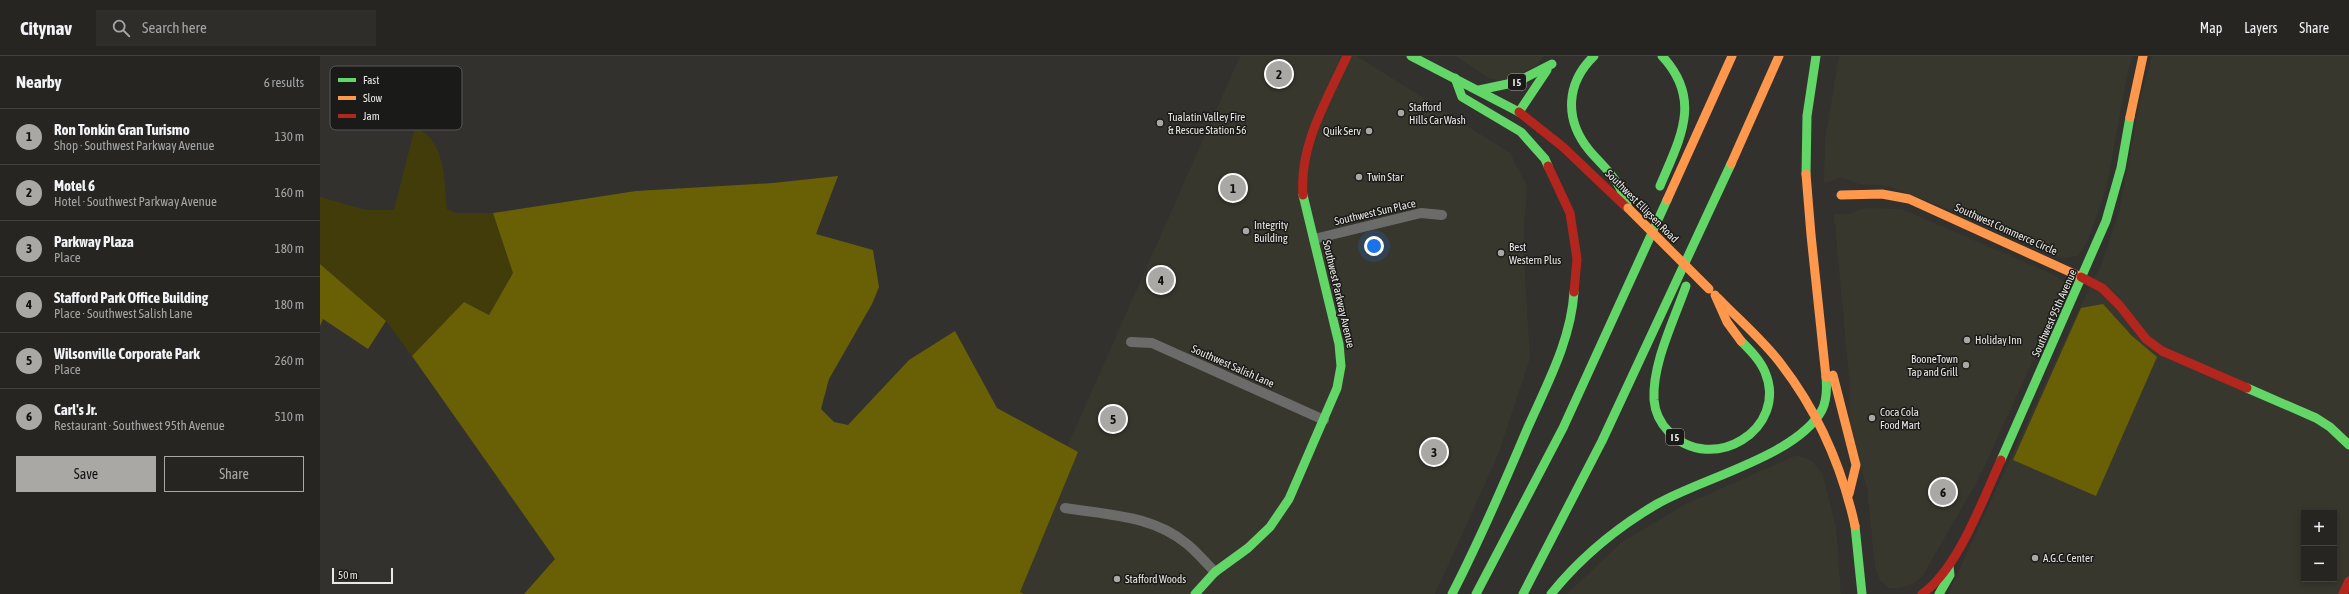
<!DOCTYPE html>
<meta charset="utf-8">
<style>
body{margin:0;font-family:"Asap Condensed",sans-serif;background:#2e2d2a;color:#f1f3f6}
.controls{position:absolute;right:12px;bottom:12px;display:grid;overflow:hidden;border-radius:0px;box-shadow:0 2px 6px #0003}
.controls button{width:36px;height:36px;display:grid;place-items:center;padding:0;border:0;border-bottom:1px solid #424240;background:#262522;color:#f1f3f6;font:20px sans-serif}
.scale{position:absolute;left:12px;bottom:10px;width:61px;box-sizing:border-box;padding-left:4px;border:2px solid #e9e8e5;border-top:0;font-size:11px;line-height:14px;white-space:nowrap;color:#e9e8e5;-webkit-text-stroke:3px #1a1a18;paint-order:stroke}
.you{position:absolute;left:1054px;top:190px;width:14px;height:14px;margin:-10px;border:3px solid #fff;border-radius:50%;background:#1a73e8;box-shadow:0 0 0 6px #1a73e833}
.badge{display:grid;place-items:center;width:26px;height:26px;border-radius:50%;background:#a9a8a5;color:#111;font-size:13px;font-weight:700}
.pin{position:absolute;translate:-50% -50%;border:2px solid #fff;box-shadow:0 1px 4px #0006}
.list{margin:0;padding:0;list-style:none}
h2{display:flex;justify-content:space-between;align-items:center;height:52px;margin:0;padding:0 16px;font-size:17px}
h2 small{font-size:13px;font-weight:400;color:#a4a5a5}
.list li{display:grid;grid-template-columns:26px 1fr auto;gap:12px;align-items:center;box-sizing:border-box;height:56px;padding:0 16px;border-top:1px solid #424240}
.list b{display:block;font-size:15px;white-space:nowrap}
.list p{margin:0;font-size:13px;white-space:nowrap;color:#a4a5a5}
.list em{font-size:13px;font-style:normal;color:#a4a5a5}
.actions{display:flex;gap:8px;padding:12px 16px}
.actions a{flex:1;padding:9px 0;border:1px solid #a9a8a5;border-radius:0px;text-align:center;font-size:14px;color:#a9a8a5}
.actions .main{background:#a9a8a5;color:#111}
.icon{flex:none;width:22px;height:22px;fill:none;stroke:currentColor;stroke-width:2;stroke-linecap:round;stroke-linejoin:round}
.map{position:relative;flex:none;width:2029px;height:538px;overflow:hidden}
header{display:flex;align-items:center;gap:24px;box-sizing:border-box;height:56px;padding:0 20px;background:#262522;border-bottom:1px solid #424240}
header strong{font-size:19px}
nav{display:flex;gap:22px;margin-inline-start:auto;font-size:14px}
.search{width:280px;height:36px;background:#2e2d2a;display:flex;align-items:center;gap:10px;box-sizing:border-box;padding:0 14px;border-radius:0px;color:#a4a5a5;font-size:15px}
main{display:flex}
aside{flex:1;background:#262522}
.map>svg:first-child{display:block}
.built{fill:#38372d;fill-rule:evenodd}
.green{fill:#423c0b}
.forest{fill:#696006}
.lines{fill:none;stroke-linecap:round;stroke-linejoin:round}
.street{stroke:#6b6b6a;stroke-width:10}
.fast{stroke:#63d668;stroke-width:9}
.slow{stroke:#ff974d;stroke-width:9}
.jam{stroke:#b3261e;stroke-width:9}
.slow-bridge{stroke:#ff974d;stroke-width:9}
.poi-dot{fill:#a9a8a5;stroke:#1a1a18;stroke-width:1.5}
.labels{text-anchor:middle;stroke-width:3;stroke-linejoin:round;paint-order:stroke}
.shield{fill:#1a1a18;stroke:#abaaa8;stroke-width:1}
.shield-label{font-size:10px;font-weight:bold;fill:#e9e8e5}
.poi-label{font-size:11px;fill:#e9e8e5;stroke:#1a1a18;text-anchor:start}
.street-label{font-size:11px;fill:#e9e8e5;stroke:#1a1a18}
.key{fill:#1a1a18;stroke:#585856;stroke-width:1}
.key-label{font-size:11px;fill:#e9e8e5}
</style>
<header>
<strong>Citynav</strong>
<div class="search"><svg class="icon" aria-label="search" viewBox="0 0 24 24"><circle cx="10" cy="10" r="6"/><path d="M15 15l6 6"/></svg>Search here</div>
<nav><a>Map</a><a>Layers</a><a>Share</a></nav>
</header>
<main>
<aside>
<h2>Nearby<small>6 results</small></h2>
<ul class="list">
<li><span class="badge">1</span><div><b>Ron Tonkin Gran Turismo</b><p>Shop · Southwest Parkway Avenue</p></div><em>130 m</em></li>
<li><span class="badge">2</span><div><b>Motel 6</b><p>Hotel · Southwest Parkway Avenue</p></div><em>160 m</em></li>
<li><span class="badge">3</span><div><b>Parkway Plaza</b><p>Place</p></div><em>180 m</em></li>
<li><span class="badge">4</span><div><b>Stafford Park Office Building</b><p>Place · Southwest Salish Lane</p></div><em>180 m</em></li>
<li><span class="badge">5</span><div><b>Wilsonville Corporate Park</b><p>Place</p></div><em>260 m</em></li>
<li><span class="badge">6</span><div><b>Carl's Jr.</b><p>Restaurant · Southwest 95th Avenue</p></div><em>510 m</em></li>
</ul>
<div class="actions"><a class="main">Save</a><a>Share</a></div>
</aside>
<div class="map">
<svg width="2029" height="538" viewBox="0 0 2029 538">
<rect width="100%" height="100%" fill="#32312e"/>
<!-- built -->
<g class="built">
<path d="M920 0H1037L1190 97 1207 130 1203 190 1210 302 1178 399 1115 538H682Z"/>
<path d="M1136 0H1224L1217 9 1186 26 1168 22Z"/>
<path d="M1519 0H1813L1808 14 1786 134 1767 186 1758 200 1741 202 1623 151 1568 130 1539 128 1520 121 1504 128 1505 84Z"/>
<path d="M1832 0H2029V538H1628L1762 247 1782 207 1799 156 1821 39ZM1984 457H2014V523H1984Z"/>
<path d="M1545 152 1582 153 1732 218 1744 226V237L1658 424 1602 521 1592 528 1580 532H1569L1560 524 1555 511 1547 432 1529 371 1530 332 1514 158H1529Z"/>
<path d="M1477 399 1492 405 1502 417 1516 471 1521 538H1247L1302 486 1366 448Z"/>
</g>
<!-- green -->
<path class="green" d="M99 74C126 86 124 128 127 153L135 157H173L193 217 169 259 144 246 92 300 66 265 0 208V141L46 154H74L94 75Z"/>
<!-- forest -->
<g class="forest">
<path d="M518 120 496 178 553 194 559 231 552 248 509 323 501 353 514 366 528 369 589 304 635 275 677 352 758 396 700 536 704 538H204L235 503 92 300 144 246 169 259 193 217 173 157 316 135 453 127Z"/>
<path d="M0 208 66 265 48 293 3 263 0 270Z"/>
<path d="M1783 248 1812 280 1837 301 1776 440 1693 404 1761 252Z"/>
</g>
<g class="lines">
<!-- street -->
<g class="street">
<path d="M994 183 1101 157 1122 159"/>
<path d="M811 286 832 287 1004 364"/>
<path d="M745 452C788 459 832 459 867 488 877 496 886 507 895 516"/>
</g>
<!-- fast -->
<g class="fast">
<path d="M1091 0 1199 56"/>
<path d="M1274 0C1246 27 1244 63 1269 94 1278 105 1289 114 1297 127 1302 134 1305 143 1308 152"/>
<path d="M1135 22 1142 41 1201 76 1225 103 1228 110"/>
<path d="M1159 34 1197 26 1232 8"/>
<path d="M1199 56 1227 14"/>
<path d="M1486 118 1487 60 1496 0"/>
<path d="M1340 130C1360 82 1383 44 1342 0"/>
<path d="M1366 230C1354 264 1332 308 1334 344 1335 356 1341 368 1349 376 1392 420 1469 373 1445 316 1440 304 1430 294 1421 285"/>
<path d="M1927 332 1996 362 2010 371 2029 389"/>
<path d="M1681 404 1786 165 1801 112 1810 61"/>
<path d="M1535 470 1542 538"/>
<path d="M875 538 895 516 928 492 950 471 969 443 1017 332 1021 310 1019 288 983 139"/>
<path d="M1132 538C1160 484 1184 428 1208 371 1227 328 1251 284 1254 236"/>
<path d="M1156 538 1243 372 1347 144"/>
<path d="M1203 538 1282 385 1411 108"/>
<path d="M1231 538C1261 501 1296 472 1337 448 1382 422 1477 400 1502 354 1507 344 1507 332 1506 321"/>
<path d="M1619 538 1630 519 1629 510"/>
</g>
<!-- slow -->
<g class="slow">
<path d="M1810 61 1823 0"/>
<path d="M1411 108 1459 0"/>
<path d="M1486 118 1491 179 1506 321"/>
<path d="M1521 139 1562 138 1589 143 1761 221"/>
<path d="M1347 144 1412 0"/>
<path d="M1395 239 1407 266 1421 285"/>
<path d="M1398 242C1419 264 1443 284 1461 308 1498 356 1522 411 1535 470"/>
<path d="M1513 319 1536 409 1529 438"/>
</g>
<!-- jam -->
<g class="jam">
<path d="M1199 56 1243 91 1306 151"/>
<path d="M1228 110 1250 157 1257 203 1254 236"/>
<path d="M983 139C979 89 1007 44 1027 0"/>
<path d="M1761 221 1782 232 1800 250 1826 283 1842 295 1927 332"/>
<path d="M1602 538C1638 513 1663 443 1681 404"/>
<path d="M2023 538 2029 525"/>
</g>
<!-- slow-bridge -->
<path class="slow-bridge" d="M1308 152 1389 233"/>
</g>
<!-- markers -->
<g class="poi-dot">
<circle cx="1081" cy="57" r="4"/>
<circle cx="840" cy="67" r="4"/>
<circle cx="1049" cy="75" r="4"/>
<circle cx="1039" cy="121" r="4"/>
<circle cx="926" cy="175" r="4"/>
<circle cx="1181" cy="197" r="4"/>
<circle cx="1647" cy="284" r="4"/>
<circle cx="1646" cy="309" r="4"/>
<circle cx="1552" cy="362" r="4"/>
<circle cx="1715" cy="502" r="4"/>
<circle cx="797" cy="523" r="4"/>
</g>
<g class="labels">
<!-- shield labels -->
<g class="shield">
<rect x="1188" y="18" width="18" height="16" rx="3"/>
<rect x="1346" y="373" width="18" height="16" rx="3"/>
</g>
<g class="shield-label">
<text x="1197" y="30">I 5</text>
<text x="1355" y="385">I 5</text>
</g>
<!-- poi labels -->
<g class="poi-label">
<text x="1089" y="55">Stafford<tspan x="1089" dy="13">Hills Car Wash</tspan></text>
<text x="848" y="65">Tualatin Valley Fire<tspan x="848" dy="13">&amp; Rescue Station 56</tspan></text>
<text x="1041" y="79" text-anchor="end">Quik Serv</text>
<text x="1047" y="125">Twin Star</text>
<text x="934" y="173">Integrity<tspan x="934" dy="13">Building</tspan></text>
<text x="1189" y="195">Best<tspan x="1189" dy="13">Western Plus</tspan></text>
<text x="1655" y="288">Holiday Inn</text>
<text x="1638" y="307" text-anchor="end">BooneTown<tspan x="1638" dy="13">Tap and Grill</tspan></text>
<text x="1560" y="360">Coca Cola<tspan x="1560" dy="13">Food Mart</tspan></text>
<text x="1723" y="506">A.G.C. Center</text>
<text x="805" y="527">Stafford Woods</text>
</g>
<!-- street labels -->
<g class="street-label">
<text transform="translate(1322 150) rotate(45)" y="4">Southwest Elligsen Road</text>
<text transform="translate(1055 156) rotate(-13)" y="4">Southwest Sun Place</text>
<text transform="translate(1686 173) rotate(24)" y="4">Southwest Commerce Circle</text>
<text transform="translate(1019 238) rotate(77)" y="4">Southwest Parkway Avenue</text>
<text transform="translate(1734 257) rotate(-66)" y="4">Southwest 95th Avenue</text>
<text transform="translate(913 310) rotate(24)" y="4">Southwest Salish Lane</text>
</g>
</g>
<!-- legend -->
<rect x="10" y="10" width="132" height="64" rx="6" class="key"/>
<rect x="18" y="22" width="18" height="4" fill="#63d668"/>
<rect x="18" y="40" width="18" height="4" fill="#ff974d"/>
<rect x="18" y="58" width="18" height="4" fill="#b3261e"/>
<g class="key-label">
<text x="43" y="28">Fast</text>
<text x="43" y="46">Slow</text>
<text x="43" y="64">Jam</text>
</g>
</svg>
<div class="controls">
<button>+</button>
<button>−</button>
</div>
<div class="scale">50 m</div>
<div class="you"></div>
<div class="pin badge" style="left:913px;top:132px">1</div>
<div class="pin badge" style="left:959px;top:18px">2</div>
<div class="pin badge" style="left:1114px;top:396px">3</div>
<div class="pin badge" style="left:841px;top:224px">4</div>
<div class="pin badge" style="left:793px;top:363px">5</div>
<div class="pin badge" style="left:1623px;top:436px">6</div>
</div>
</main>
